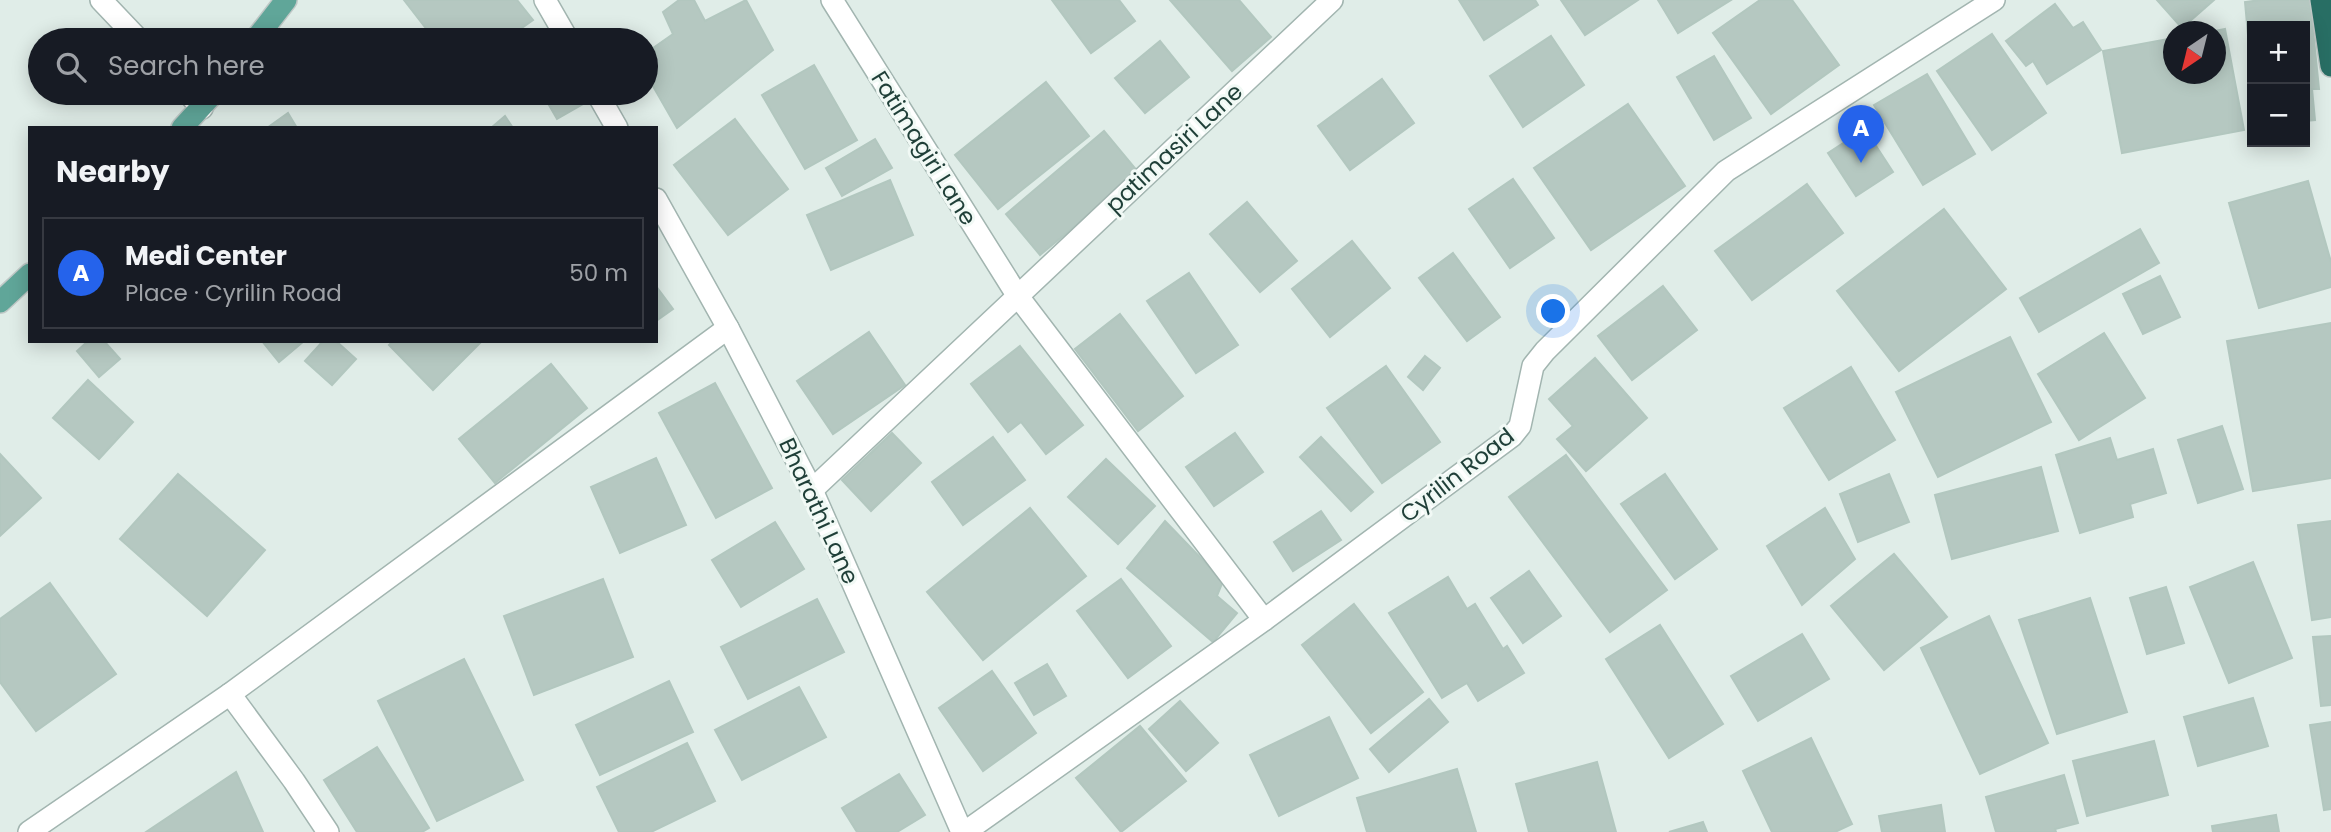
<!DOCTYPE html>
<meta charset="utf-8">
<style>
body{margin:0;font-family:Poppins,sans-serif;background:#242831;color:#f1f3f6}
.controls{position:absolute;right:21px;top:21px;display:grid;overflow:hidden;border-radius:0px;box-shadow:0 4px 18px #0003}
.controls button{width:63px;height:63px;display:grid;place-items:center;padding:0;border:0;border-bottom:2px solid #363941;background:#171b24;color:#f1f3f6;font:35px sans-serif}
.compass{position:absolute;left:2163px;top:21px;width:63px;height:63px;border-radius:50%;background:#171b24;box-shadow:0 4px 18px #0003;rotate:215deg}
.you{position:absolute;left:1554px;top:312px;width:24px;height:24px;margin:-18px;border:5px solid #fff;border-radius:50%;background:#1a73e8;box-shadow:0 0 0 10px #1a73e833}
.badge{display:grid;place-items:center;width:46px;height:46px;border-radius:50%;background:#2563eb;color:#fff;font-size:23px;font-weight:700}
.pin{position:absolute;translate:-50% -58px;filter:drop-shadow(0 2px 4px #0008)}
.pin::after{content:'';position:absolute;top:37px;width:24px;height:21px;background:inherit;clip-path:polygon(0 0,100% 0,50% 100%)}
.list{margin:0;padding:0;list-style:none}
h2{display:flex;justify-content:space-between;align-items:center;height:91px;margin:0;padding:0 28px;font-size:30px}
h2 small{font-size:23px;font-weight:400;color:#9ea1a6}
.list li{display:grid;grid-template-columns:46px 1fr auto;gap:21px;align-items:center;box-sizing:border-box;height:112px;margin:0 14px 14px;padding:0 14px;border:2px solid #363941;border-radius:0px}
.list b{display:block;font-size:26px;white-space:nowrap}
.list p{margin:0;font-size:23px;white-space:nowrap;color:#9ea1a6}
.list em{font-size:23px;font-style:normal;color:#9ea1a6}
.icon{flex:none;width:38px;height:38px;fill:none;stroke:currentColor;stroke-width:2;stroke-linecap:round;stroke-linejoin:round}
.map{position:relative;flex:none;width:2331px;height:832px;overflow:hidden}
.search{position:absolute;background:#171b24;box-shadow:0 4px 18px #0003;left:28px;top:28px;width:630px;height:77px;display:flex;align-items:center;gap:18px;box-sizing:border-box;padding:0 24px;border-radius:38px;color:#9ea1a6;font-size:26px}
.panel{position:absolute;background:#171b24;box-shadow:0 4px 18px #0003;left:28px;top:126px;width:630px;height:217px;border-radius:0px}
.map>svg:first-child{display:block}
.building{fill:#b5c8c1;stroke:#b2c7bf;stroke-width:2}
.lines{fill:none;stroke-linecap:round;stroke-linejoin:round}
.minor-casing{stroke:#a2b5b0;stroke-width:24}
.major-casing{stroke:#c0c9c7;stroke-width:24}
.highway-casing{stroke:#c0c9c7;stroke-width:24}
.minor{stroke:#fff;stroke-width:21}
.major{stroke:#60a699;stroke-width:21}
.highway{stroke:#286e64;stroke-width:21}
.labels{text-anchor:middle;stroke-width:6;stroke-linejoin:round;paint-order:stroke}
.street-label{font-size:23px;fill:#1f3f38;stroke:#f1f9f5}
</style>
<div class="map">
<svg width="2331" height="832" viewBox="0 0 2331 832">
<rect width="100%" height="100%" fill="#e0ede8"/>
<!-- building -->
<g class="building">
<path d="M404 0H517L533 20 505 40H435Z"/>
<path d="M679 0H694L705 21 746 0 773 50 677 128 646 74V53L673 34 663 12Z"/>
<path d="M1052 0H1119L1135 21 1091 53Z"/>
<path d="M1170 0H1239L1271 37 1232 71Z"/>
<path d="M1459 0H1535L1538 5 1484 40Z"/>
<path d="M1561 0H1638L1585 35Z"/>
<path d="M1658 0H1731L1678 33Z"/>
<path d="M1760 0H1792L1839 65 1771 114 1713 33Z"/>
<path d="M2157 0H2214L2182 28Z"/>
<path d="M2261 0H2310L2319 89H2312L2315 120 2305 121V26H2252V35H2248L2245 2Z"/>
<path d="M2055 4 2073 28 2083 22 2101 50 2047 84 2033 61 2026 66 2006 41Z"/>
<path d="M2225 29 2244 130 2122 153 2103 51 2174 38V74H2216V32H2210Z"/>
<path d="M1992 34 2046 113 1992 150 1937 71Z"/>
<path d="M1551 36 1584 85 1523 127 1490 76Z"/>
<path d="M1160 41 1189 77 1145 113 1115 78Z"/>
<path d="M1714 56 1751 118 1714 140 1677 77Z"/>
<path d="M814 65 857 140 805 169 762 95Z"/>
<path d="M1927 74 1975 154 1923 185 1874 105Z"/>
<path d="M1382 79 1414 123 1350 170 1318 126Z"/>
<path d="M1046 82 1089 136 998 209 955 155Z"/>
<path d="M542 93H579L585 103 557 119Z"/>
<path d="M1628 104 1685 186 1591 250 1534 168Z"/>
<path d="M288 113 297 128H267Z"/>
<path d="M505 116 513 128H491Z"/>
<path d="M735 119 788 189 728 235 674 165Z"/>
<path d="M1865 129 1893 172 1856 196 1828 153Z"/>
<path d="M1104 131 1139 173 1040 255 1006 214Z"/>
<path d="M875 139 892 168 842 196 826 168Z"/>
<path d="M1513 179 1554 238 1510 268 1469 209Z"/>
<path d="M890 180 913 235 831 270 807 215Z"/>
<path d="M2308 181 2331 262V287L2259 308 2229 203Z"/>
<path d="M1807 184 1843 233 1752 300 1715 251Z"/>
<path d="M1247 202 1297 261 1260 292 1210 234Z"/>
<path d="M1944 209 2006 289 1899 371 1837 291Z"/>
<path d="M2140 229 2159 263 2039 332 2020 298Z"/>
<path d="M1352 241 1390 288 1330 337 1292 289Z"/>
<path d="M1453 253 1500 317 1467 341 1419 278Z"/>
<path d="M1189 273 1238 345 1196 373 1147 301Z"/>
<path d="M2160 276 2180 317 2143 334 2123 294Z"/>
<path d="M656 286 673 309 656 321Z"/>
<path d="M1663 286 1697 330 1632 380 1598 336Z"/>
<path d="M1120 314 1183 396 1138 431 1075 349Z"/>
<path d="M2331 323V478L2253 491 2227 341Z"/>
<path d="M869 332 905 385 833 434 797 381Z"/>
<path d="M2104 333 2145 398 2079 440 2038 374Z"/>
<path d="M2010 337 2051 422 1938 477 1896 392Z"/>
<path d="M88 341H104L120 359 99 377 77 351Z"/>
<path d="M262 341H304L279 362Z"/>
<path d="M323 341H336L356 359 332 385 305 361Z"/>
<path d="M393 341H482L433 390 389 345Z"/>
<path d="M1020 346 1083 425 1046 454 1021 422 1008 432 971 384Z"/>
<path d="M1425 356 1440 368 1423 390 1408 377Z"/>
<path d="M1595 358 1647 418 1586 471 1557 439 1573 426 1549 399Z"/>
<path d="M551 364 587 408 495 483 459 439Z"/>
<path d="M1386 366 1440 442 1382 483 1327 408Z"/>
<path d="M1851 367 1895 440 1829 480 1784 408Z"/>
<path d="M88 380 133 422 99 459 53 418Z"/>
<path d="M715 383 772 488 716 518 659 413Z"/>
<path d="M2222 426 2243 489 2198 503 2178 440Z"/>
<path d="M892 433 921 463 871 511 842 480Z"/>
<path d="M1235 433 1263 472 1214 506 1186 467Z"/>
<path d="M993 437 1025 480 963 525 932 482Z"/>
<path d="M1321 437 1373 492 1351 511 1300 457Z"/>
<path d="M2110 438 2117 460 2153 449 2166 493 2130 504 2133 517 2080 533 2056 455Z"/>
<path d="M0 454 41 498 0 536Z"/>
<path d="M1566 455 1667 590 1610 632 1509 497Z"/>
<path d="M656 458 686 525 620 553 591 487Z"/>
<path d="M1106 459 1155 506 1118 544 1068 497Z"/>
<path d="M2041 467 2058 531 1952 559 1935 495Z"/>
<path d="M178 474 265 550 207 616 120 539Z"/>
<path d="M1665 474 1717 549 1675 579 1621 504Z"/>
<path d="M1889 474 1909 522 1858 542 1840 494Z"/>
<path d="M1030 508 1086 576 983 660 927 592Z"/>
<path d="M1825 508 1855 559 1802 605 1767 546Z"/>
<path d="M1321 511 1341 540 1293 571 1274 542Z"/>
<path d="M1165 521 1223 581 1217 596 1237 613 1213 642 1127 568Z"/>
<path d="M2331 521V617L2312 620 2298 525Z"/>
<path d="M775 522 804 569 741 607 712 560Z"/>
<path d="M1894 554 1947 617 1884 670 1831 606Z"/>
<path d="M2253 562 2292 658 2229 683 2190 587Z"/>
<path d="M1529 571 1561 616 1523 643 1491 598Z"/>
<path d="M1448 577 1467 609 1475 604 1503 649 1507 646 1524 673 1478 701 1467 683 1442 698 1389 613Z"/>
<path d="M603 579 633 657 534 695 504 616Z"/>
<path d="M1121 579 1171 646 1128 678 1077 611Z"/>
<path d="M50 583 116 674 36 731 0 682V619Z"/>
<path d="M2166 587 2184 643 2147 654 2130 598Z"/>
<path d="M2090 598 2127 712 2057 734 2019 620Z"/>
<path d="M817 599 844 652 748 699 721 647Z"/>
<path d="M1354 604 1423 692 1371 733 1302 645Z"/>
<path d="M1989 616 2048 743 1980 774 1921 648Z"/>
<path d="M1660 625 1723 724 1669 758 1606 659Z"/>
<path d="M1802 634 1829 679 1758 721 1731 676Z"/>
<path d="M2331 636V705L2321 706 2313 637Z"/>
<path d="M464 659 523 780 437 821 378 701Z"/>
<path d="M1047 664 1066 696 1034 715 1015 683Z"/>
<path d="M992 671 1036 733 983 771 939 708Z"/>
<path d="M669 681 693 732 600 775 576 725Z"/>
<path d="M799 687 826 737 742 780 715 730Z"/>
<path d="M2253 698 2268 746 2198 766 2184 717Z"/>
<path d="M1429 699 1448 722 1389 772 1370 749Z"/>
<path d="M1180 701 1218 743 1186 771 1149 729Z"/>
<path d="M1329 717 1358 778 1279 816 1250 755Z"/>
<path d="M2331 722V809L2324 810 2310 725Z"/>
<path d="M1140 726 1186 781 1121 832 1076 778Z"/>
<path d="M1811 738 1852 824 1835 832H1772L1743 771Z"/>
<path d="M2154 741 2168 795 2087 816 2073 761Z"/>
<path d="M687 743 715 801 651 832H619L597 787Z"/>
<path d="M377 747 429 828 422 832H357L324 780Z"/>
<path d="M1597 762 1616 832H1529L1516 784Z"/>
<path d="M1457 769 1476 832H1367L1357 798Z"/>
<path d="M236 772 263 832H146Z"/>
<path d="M899 774 925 815 897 832H857L842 808Z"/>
<path d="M2064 775 2078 823 2055 829 2056 832H1996L1986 797Z"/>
<path d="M1941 805 1945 832H1882L1879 816Z"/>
<path d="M2276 815 2279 832H2213L2212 826Z"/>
<path d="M1703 822 1707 832H1669Z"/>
</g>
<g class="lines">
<!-- minor casing -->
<g class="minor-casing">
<g id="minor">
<path d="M101 0 139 40"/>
<path d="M545 0 568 40"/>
<path d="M832 0 1017 295 1264 620"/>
<path d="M188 93 202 108"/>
<path d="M597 93 617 128"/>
<path d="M656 199 728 328 812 490 962 832"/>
<path d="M812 490 1332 0"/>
<path d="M230 694 294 781 328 832"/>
<path d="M29 832 230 694 728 328"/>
<path d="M965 832 1264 620 1512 436 1520 426 1533 366 1545 351 1726 171 1994 0"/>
</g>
</g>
<!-- major casing -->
<g class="major-casing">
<g id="major">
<path d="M255 40 286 0"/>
<path d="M182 128 214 93"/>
<path d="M0 302 30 274"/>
</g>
</g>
<!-- highway casing -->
<g class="highway-casing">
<path id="highway" d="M2321 0 2331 66"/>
</g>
<!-- minor -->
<use href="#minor" class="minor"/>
<!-- major -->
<use href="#major" class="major"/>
<!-- highway -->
<use href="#highway" class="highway"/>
</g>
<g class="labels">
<!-- street labels -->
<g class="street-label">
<text transform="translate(924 148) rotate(58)" y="8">Fatimagiri Lane</text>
<text transform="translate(1174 148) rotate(-43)" y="8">patimasiri Lane</text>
<text transform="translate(1457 475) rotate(-38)" y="8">Cyrilin Road</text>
<text transform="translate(819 511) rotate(65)" y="8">Bharathi Lane</text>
</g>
</g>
</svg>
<div class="controls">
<button>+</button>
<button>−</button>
</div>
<svg class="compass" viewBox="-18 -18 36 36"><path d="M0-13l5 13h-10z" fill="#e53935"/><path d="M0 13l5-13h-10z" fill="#9ea1a6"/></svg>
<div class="you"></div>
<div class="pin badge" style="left:1861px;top:163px">A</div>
<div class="search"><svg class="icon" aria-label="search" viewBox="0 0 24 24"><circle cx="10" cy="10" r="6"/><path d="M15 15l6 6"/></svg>Search here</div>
<section class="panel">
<h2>Nearby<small></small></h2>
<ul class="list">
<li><span class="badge">A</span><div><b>Medi Center</b><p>Place · Cyrilin Road</p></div><em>50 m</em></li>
</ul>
</section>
</div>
